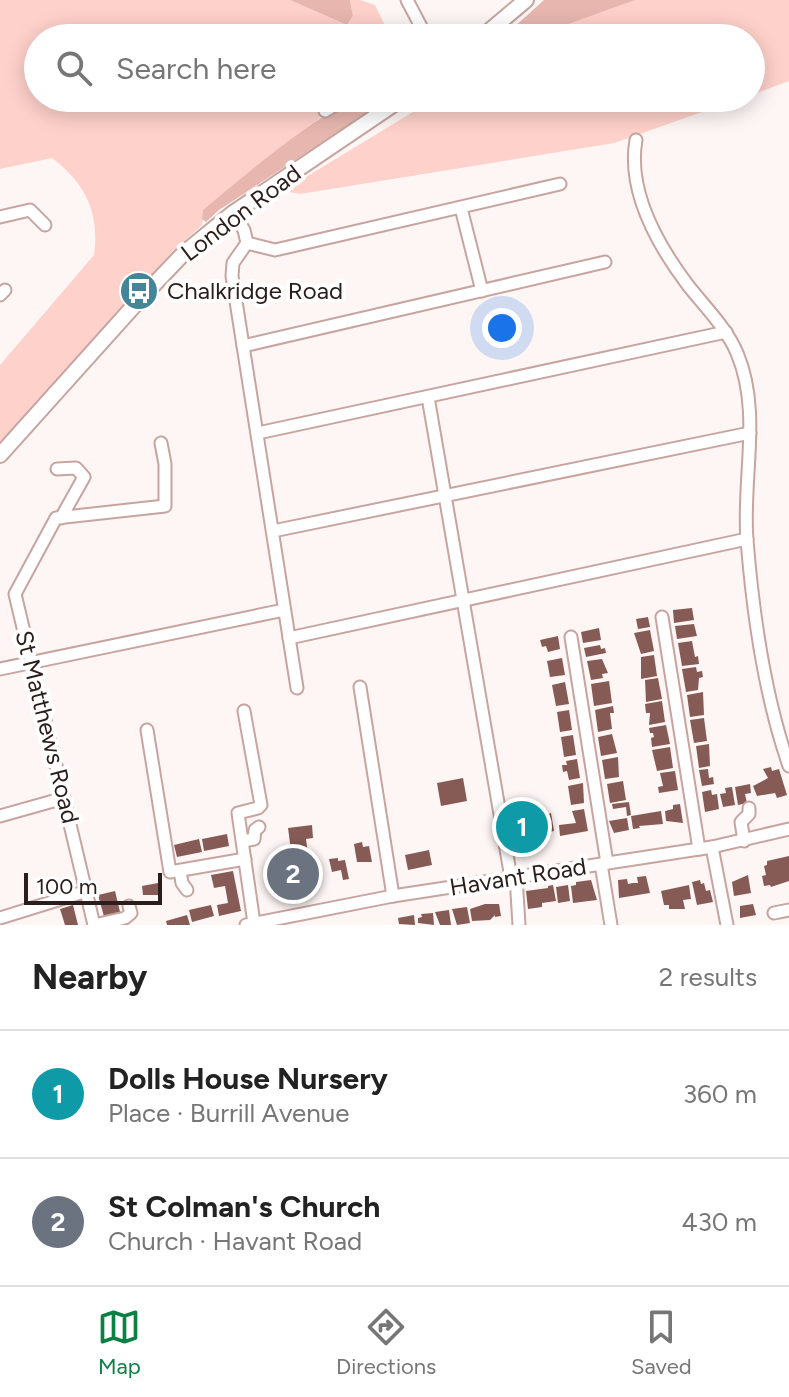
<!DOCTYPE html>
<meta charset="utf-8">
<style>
body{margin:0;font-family:Figtree,sans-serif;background:#f6f6f6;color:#222}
.scale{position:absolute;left:24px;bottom:20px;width:138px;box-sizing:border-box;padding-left:8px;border:4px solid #2a1d1b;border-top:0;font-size:22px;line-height:28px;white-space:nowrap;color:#2a1d1b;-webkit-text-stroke:6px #fff;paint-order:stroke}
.you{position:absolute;left:502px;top:328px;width:28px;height:28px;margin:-20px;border:6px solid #fff;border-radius:50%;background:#1a73e8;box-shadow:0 0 0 12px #1a73e833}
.badge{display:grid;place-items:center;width:52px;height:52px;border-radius:50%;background:#0b8043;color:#fff;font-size:26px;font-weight:700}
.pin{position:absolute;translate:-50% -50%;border:4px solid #fff;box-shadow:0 2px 8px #0006}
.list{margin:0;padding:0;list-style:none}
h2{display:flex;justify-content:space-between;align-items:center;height:104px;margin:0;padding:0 32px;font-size:34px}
h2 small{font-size:26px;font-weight:400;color:#767676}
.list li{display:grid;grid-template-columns:52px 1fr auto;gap:24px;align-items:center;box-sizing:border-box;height:128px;padding:0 32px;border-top:2px solid #e0e0e0}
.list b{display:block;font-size:30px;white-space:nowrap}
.list p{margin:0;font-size:26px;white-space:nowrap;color:#767676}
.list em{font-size:26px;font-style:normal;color:#767676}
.icon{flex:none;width:44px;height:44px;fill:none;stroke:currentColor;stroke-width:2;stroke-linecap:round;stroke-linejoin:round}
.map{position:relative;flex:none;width:789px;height:925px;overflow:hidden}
.search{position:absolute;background:#fff;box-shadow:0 4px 20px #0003;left:24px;right:24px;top:24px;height:88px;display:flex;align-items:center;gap:20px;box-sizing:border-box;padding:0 28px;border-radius:44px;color:#767676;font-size:30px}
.sheet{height:360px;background:#fff}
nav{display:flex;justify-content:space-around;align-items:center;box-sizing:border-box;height:112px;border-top:2px solid #e0e0e0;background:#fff;font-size:22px;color:#767676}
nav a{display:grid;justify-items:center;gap:4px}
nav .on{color:#0b8043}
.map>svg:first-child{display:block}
.green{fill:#fed1ca}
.forest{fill:#e7b7af}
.building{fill:#865b55}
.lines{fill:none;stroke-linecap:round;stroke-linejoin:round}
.minor-casing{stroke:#c7a49f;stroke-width:15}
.major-casing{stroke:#c7a49f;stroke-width:18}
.minor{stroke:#fff;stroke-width:11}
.major{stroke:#fff;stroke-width:14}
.labels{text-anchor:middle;stroke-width:8;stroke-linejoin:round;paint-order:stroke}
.street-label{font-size:24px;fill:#2a1d1b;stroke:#fff}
.poi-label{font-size:24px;fill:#2a1d1b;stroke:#fff;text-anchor:start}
</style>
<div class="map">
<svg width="789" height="925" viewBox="0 0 789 925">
<rect width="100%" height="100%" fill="#fef6f5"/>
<!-- green -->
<g class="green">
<path d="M0 0H290L347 25 353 16 350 0H360L375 5 391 38H38V98H338L322 116 204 210 202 225 172 252 0 442V365L94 255C100 212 85 183 52 158L0 169Z"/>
<path d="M552 0H789V81L751 95V38H510Z"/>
<path d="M436 98H742L614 143 300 194 283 191Z"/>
</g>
<!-- forest -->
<g class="forest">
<path d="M290 0H350L353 16 347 25Z"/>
<path d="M544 0H635L546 32 538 38H502Z"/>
<path d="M353 98H390L219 210 206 222 202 219 203 210C251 170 299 129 353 98Z"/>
</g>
<!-- building -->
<g class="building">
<path d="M692 608 694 620 674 623 673 610Z"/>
<path d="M648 617 650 627 638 629 636 619Z"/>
<path d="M694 624 697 636 677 639 675 626Z"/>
<path d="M599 628 601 640 583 643 581 632Z"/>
<path d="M650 630 654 651 641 654 634 633Z"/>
<path d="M558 636 560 649 548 652 546 646 542 647 540 640Z"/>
<path d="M692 641 695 657 698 656 699 664 682 666 678 643Z"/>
<path d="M600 645 601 649 605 648 606 653 586 657 584 648Z"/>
<path d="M654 655 657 676 641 679V657Z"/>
<path d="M562 658 565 675 550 677 547 661Z"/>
<path d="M602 659 608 673 602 674 603 678 591 680 587 661Z"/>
<path d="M696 667 697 672 702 671 703 677 699 678 698 690 686 692 682 669Z"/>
<path d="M658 678 662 699 646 702 645 680Z"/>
<path d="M609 681 612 703 594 706 591 684Z"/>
<path d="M565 682 569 704 556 706 552 685Z"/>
<path d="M703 692 704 715 690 717 687 695Z"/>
<path d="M662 701 665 722 649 725 650 713H646L645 704Z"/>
<path d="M613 706 614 713H610L612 729 598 732 595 710Z"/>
<path d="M569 710 572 730 560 732 557 712Z"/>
<path d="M704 718 707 741 694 743 690 720Z"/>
<path d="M666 725 670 744 652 747 651 738 654 737 653 733H650L649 728Z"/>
<path d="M612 734 617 753 601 756 598 737Z"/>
<path d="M573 735 576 755 564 757 561 737Z"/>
<path d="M709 744 710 766 699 768 696 746Z"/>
<path d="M670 747 673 768 657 771 652 750Z"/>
<path d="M618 757 619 777 605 779 602 760Z"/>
<path d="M577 759 580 778 569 780 567 771 563 772 562 765H567L566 761Z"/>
<path d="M771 767 772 771 779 769 787 795 777 798 775 793 757 796 753 786 768 778 763 769Z"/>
<path d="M708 769 709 778 713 777 714 784 702 786 699 770Z"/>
<path d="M675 771 678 790 659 793 658 787 663 786 660 773Z"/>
<path d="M463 778 467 801 441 806 437 783Z"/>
<path d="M623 781 626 800 610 803 607 784Z"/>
<path d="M583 783 584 803 571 805 568 786Z"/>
<path d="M750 784 751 793 745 794 747 803 738 805 735 787Z"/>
<path d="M732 787 735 805 723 807 720 794 726 793 725 788Z"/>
<path d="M711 790 712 795 717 794 719 809 705 812 702 792Z"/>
<path d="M629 802 631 815 627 816 626 807 613 809 612 804Z"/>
<path d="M680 804 683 823 666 821 665 811 673 809V805Z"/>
<path d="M584 809 588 831 560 836 559 825 576 823 572 811Z"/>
<path d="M661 811 663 824 639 826 640 828 633 829 631 816Z"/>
<path d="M551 813 554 831 539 834 537 819Z"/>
<path d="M627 818 629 830 614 833 609 821Z"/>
<path d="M531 820 534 834 517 837 516 832H513L511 823Z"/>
<path d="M312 825 313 838 306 839 311 877 307 878 308 885 299 886 298 880 277 885 275 870 297 868 296 861 303 860V857L292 858 288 828Z"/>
<path d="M227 834 229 846 204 851 202 839Z"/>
<path d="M199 839 202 852 177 857 174 845Z"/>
<path d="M362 842 363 847 369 846 372 862H357L354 844Z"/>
<path d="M429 850 432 865 408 870 405 855Z"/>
<path d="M789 856V881L771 887 770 885 764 886 762 876 766 875 764 866 767 865V861Z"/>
<path d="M338 858V861L345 860 349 879 343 880 341 870 332 872 329 859Z"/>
<path d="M233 871 241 911 219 916 217 905 228 903 225 886 214 888 211 875Z"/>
<path d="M748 875 751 893 734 896 732 882Z"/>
<path d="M646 876 650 893 619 898 618 880 627 879 628 884 633 883H638L637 877Z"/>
<path d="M591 880 597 900 573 903 571 886 576 885V882Z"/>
<path d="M700 880 701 884 704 883 706 891 710 890 713 902 697 905 692 882Z"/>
<path d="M158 883 160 895H143L142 886Z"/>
<path d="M553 885 556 901 542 903V907L528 909 526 891 548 888V886Z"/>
<path d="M568 885 570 901 558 903 556 887Z"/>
<path d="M689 885 691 899 683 900 685 909H669V905H664L661 891Z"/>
<path d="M115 891 121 916 105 920 98 895Z"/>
<path d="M485 904H499L501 916 495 917V915L490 920 472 921 470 909Z"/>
<path d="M753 904 756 915 740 918V906Z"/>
<path d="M73 905 78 925H65L60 909Z"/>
<path d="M211 905 214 916 192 922 189 910Z"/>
<path d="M467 907 470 923 457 925 452 909Z"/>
<path d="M449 910 451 925H440L435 912Z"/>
<path d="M433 913 434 925 418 923V918L422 917 421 914Z"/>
<path d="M187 915 190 925H167L166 921Z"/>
<path d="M414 915 415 925 399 924 398 918Z"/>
</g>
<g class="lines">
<!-- minor casing -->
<g class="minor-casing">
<g id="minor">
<path d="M407 0 427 38"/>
<path d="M325 111 346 98"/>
<path d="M636 140C627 191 657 244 687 284 704 306 726 327 737 353 762 412 742 478 747 540 753 615 764 694 789 766"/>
<path d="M461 208 482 291"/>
<path d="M233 213 244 230 247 243 275 250 560 184"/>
<path d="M0 217 30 210 45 225"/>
<path d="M247 243 233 263 232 276 297 688"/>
<path d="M0 295 5 290"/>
<path d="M243 346 605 262"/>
<path d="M428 397 511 878"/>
<path d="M258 433 726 332"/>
<path d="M57 469 76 468 84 477 61 518"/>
<path d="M273 531 750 433"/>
<path d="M662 617 699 849"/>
<path d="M571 637 607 863"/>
<path d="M289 638 747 539"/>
<path d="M0 669 284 610"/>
<path d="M360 687 393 896"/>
<path d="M244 711 261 805 258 808 238 813 254 923"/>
<path d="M147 730 170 872 245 859"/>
<path d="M0 816 64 798"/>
<path d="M243 841 254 839 255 830 259 827"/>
<path d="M744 841 741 822 749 814V808"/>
<path d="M712 847 727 925"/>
<path d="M601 864 611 925"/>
<path d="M180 871 182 883 187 890"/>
<path d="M516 877 519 925"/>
<path d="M129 906 131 913 125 918 94 925 15 594 56 518 165 506V464L161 443"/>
<path d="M774 913 789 910"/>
<path d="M0 918 87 891"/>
<path d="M246 925 393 896 712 847 789 829"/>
</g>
</g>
<!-- major casing -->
<g class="major-casing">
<g id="major">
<path d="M481 38 526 0"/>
<path d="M0 455 141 298 183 254 233 213 403 98"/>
</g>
</g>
<!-- minor -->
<use href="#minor" class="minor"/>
<!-- major -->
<use href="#major" class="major"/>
</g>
<!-- icons -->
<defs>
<g id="bus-disc" transform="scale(2)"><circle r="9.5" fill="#448697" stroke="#fff"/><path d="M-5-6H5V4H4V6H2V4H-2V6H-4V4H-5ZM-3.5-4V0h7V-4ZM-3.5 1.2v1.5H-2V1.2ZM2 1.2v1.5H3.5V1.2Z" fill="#fff"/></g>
</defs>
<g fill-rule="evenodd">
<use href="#bus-disc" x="139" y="291"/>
</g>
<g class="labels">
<!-- street labels -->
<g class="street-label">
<text transform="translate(241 213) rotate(-37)" y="8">London Road</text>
<text transform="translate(47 727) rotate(76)" y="8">St Matthews Road</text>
<text transform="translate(518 877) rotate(-9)" y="8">Havant Road</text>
</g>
<!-- poi labels -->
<g class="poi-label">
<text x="167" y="299">Chalkridge Road</text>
</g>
</g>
</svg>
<div class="scale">100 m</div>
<div class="you"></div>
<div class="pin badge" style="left:522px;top:827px;background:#0f9aa8">1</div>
<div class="pin badge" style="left:293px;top:874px;background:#6b7280">2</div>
<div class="search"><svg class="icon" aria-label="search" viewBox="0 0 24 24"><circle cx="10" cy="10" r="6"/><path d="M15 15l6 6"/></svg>Search here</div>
</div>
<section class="sheet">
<h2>Nearby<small>2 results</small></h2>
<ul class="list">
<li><span class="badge" style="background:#0f9aa8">1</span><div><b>Dolls House Nursery</b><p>Place · Burrill Avenue</p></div><em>360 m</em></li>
<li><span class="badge" style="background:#6b7280">2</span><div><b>St Colman's Church</b><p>Church · Havant Road</p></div><em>430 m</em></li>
</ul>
</section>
<nav>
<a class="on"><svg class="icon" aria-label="map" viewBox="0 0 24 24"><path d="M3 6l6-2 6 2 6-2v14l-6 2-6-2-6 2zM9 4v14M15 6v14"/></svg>Map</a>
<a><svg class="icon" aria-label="directions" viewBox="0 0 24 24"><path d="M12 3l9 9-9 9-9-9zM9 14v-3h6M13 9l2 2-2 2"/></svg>Directions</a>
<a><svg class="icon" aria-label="saved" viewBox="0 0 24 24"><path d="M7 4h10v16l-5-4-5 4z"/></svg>Saved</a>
</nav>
